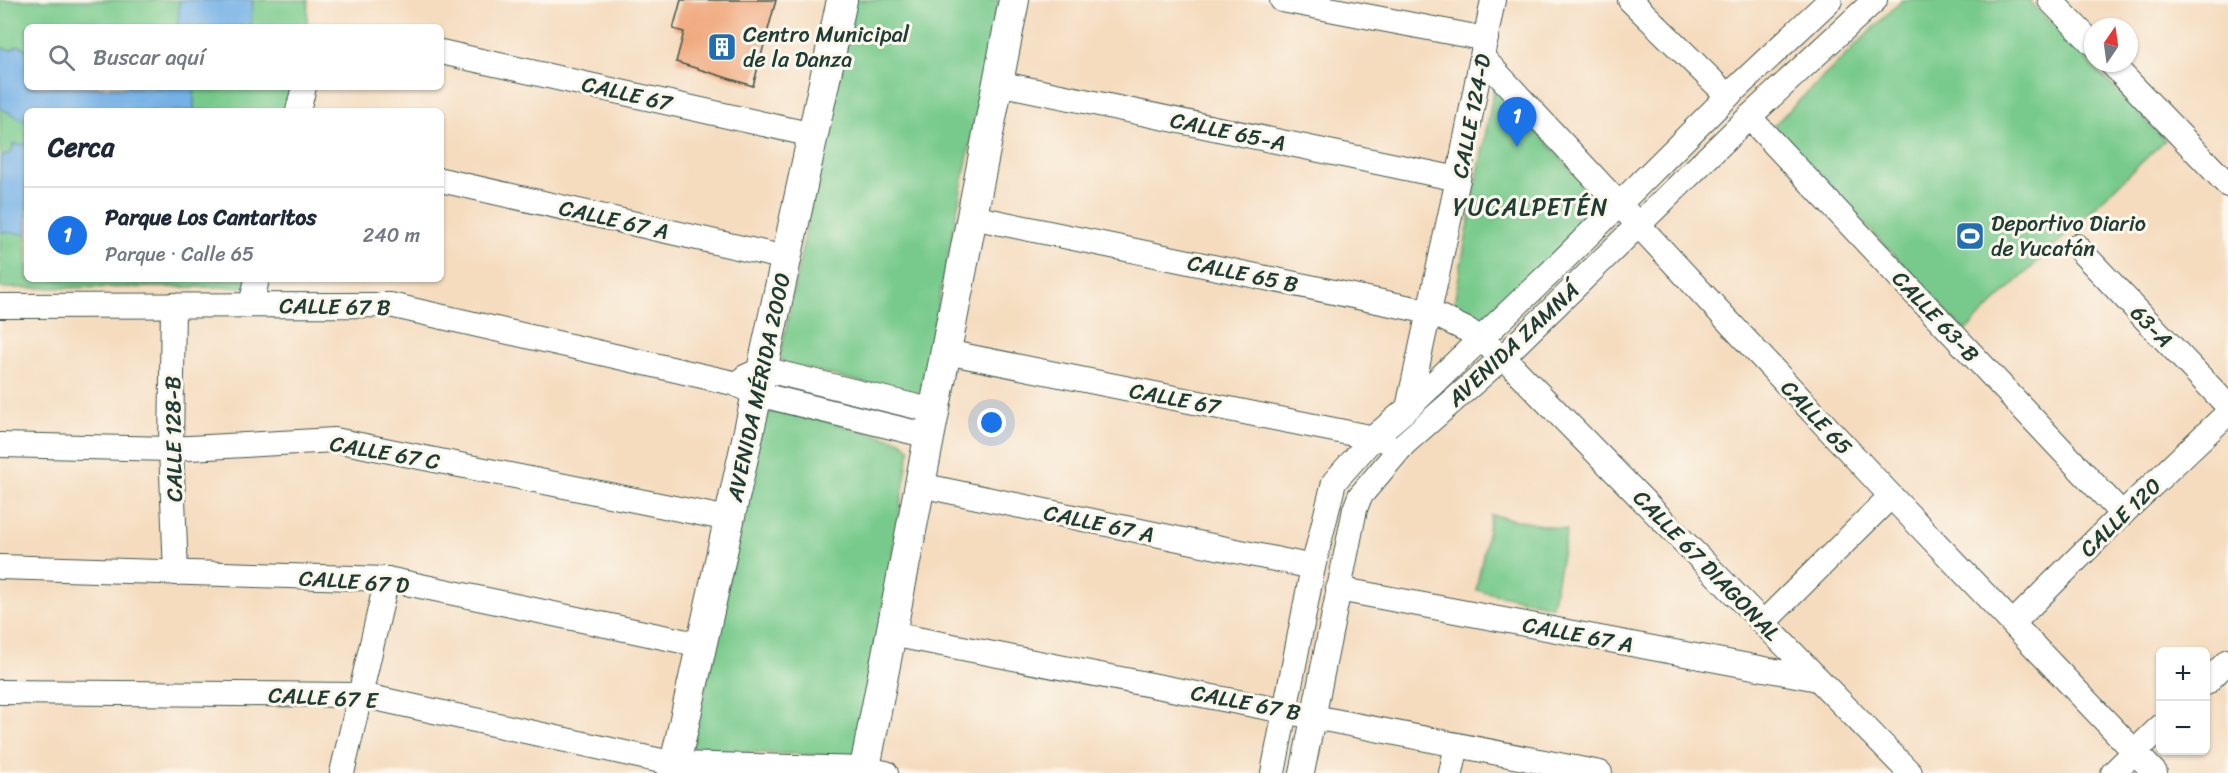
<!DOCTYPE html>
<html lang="es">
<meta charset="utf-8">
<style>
body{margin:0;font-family:Sriracha,sans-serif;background:#f6f6f7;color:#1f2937}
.controls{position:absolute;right:18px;bottom:18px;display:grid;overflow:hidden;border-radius:9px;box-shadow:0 2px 4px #0004}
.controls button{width:54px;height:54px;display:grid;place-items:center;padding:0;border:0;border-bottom:2px solid #e0e1e3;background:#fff;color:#1f2937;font:30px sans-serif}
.compass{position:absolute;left:2084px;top:18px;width:54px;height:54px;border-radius:50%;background:#fff;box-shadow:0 2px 4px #0004;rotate:13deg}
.you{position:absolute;left:992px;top:423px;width:21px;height:21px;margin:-15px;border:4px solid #fff;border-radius:50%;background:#1a73e8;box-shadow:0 0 0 9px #1a73e833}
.badge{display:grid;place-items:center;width:39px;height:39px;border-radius:50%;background:#1a73e8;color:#fff;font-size:20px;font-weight:700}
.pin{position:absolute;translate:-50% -50px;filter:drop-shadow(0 2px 3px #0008)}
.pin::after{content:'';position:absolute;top:32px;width:21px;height:18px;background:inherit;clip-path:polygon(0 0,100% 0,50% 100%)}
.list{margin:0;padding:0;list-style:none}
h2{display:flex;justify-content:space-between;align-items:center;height:78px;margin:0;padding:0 24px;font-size:26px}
h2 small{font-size:20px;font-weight:400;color:#747a83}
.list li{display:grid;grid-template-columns:39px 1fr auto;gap:18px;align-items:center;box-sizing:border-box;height:96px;padding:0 24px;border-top:2px solid #e0e1e3}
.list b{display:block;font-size:22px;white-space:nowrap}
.list p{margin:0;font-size:20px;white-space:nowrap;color:#747a83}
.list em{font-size:20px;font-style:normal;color:#747a83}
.icon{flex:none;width:33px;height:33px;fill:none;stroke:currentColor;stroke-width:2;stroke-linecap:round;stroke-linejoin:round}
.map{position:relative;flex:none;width:2228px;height:773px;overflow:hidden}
.search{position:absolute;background:#fff;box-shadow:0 2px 4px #0004;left:24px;top:24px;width:420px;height:66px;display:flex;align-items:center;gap:15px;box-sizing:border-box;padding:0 21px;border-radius:9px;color:#747a83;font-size:22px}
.panel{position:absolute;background:#fff;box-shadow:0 2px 4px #0004;left:24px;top:108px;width:420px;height:174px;border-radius:9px}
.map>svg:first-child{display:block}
.green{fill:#78ca8c;stroke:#4c8460;stroke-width:1.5}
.water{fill:#74b1e6;stroke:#4a778d;stroke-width:1.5}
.building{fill:#f1a97e}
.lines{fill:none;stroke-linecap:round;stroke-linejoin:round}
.minor-casing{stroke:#3f5549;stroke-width:26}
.major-casing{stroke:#3f5549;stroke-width:32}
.minor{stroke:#fff;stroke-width:24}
.major{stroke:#fff;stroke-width:30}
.labels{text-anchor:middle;stroke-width:6;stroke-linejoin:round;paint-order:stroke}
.poi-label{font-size:22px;fill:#1f3d34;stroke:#fbf7ec;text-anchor:start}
.street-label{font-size:22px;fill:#1f3d34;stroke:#fbf7ec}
.neighbourhood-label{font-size:24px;letter-spacing:1.5px;fill:#1f3d34;stroke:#fbf7ec}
</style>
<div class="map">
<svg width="2228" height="773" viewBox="0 0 2228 773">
<rect width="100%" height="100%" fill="#fbf7ec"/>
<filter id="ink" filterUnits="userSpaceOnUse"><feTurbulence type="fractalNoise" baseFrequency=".0167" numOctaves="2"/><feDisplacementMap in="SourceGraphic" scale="12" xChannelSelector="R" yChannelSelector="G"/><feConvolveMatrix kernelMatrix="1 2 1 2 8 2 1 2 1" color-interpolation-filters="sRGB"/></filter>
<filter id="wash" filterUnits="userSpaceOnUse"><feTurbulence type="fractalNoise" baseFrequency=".008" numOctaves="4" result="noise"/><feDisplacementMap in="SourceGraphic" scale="24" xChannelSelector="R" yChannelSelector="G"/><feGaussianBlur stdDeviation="1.35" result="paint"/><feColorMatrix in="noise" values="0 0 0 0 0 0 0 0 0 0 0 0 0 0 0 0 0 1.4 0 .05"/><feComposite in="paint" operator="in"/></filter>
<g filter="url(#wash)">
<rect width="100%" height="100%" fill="#f5dcbf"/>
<!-- green -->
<g class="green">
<path d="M0 0H308L307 27H27V87H293L288 111H27V279H251L249 287 0 288Z"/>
<path d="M853 0H999L921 390 914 396 784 363 780 356Z"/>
<path d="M1902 0H2029L2165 140 1965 331 1773 126Z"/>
<path d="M1495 83 1606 210 1490 329 1453 308Z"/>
<path d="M778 408 901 441 910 449 857 757 692 750 763 418Z"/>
<path d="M1491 515 1567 530 1552 606 1476 590Z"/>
</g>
<!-- water -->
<g class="water">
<path d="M179 0H253L250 27H178Z"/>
<path d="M19 45 27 50V87H194V111H27V122L0 108V48L11 50Z"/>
<path d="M13 144 27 145V234L0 232V157L12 152Z"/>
</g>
<g id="blocks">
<!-- building -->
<path class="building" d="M681 0H776L753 86 676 62 684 32 673 29Z"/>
</g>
</g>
<g filter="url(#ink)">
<use href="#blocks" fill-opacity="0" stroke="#3f5549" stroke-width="1.5"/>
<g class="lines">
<!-- minor casing -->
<g class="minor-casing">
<g id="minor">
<path d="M1282 0 1486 39"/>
<path d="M1630 0 1728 96"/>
<path d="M2050 0 2093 44"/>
<path d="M441 52 813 135"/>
<path d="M1483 58 1891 496 2155 773"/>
<path d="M2111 63 2228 185"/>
<path d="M998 83 1458 179"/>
<path d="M298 111 304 87"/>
<path d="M1749 117 2122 514"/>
<path d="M441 180 786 258"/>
<path d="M972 217 1430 312 1469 331 1503 357 1910 773"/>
<path d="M2076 246 2228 406"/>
<path d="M173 305 171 449 176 573"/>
<path d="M251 305 257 279"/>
<path d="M0 306 390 305 733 383 757 394 929 436"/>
<path d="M946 352 1384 440"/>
<path d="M745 377 763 369 934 411"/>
<path d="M1408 408 1458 179 1493 0"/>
<path d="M0 445 171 449 335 440 729 519"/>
<path d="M920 485 1313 567"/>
<path d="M0 567 387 579 701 645"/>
<path d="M1338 589 1818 679"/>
<path d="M1763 623 1891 496"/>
<path d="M2013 623 2122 514 2228 413"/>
<path d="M891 634 1600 773"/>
<path d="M2206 683 2228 661"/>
<path d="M0 692 361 695 675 764 865 769 886 773"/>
<path d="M342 773 387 579"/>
<path d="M1273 773 1313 567 1334 482 1373 438 1408 408 1550 273 1728 96 1830 0"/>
<path d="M1302 773 1355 509 1360 496 1404 444 1503 357 1749 117 1875 0"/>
<path d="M1451 773 1457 745"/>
<path d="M2113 773 2160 727"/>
</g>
</g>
<!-- major casing -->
<g class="major-casing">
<g id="major">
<path d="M673 773 752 417 842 0"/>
<path d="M864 773 1014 0"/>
</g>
</g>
<!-- minor -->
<use href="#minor" class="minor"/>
<!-- major -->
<use href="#major" class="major"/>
</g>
</g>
<!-- icons -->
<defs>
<g id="building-square" transform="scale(1.5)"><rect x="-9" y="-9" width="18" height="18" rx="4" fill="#1f6fb2" stroke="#fbf7ec"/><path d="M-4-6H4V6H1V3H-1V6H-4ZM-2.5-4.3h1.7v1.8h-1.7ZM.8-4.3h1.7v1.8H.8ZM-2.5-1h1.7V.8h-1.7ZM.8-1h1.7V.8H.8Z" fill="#fff"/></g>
<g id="stadium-square" transform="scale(1.5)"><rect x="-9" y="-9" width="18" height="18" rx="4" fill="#1f6fb2" stroke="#fbf7ec"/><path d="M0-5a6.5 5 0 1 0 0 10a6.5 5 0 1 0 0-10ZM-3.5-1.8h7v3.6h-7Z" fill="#fff"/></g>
</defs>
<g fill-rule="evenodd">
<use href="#building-square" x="722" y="47"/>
<use href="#stadium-square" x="1970" y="236"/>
</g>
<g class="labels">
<!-- poi labels -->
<g class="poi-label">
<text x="743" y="42">Centro Municipal<tspan x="743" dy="25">de la Danza</tspan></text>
<text x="1991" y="231">Deportivo Diario<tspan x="1991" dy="25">de Yucatán</tspan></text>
</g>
<!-- street labels -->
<g class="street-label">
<text transform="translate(627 93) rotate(13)" y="8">CALLE 67</text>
<text transform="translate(1471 116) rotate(-79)" y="8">CALLE 124-D</text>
<text transform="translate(1228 131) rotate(12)" y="8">CALLE 65-A</text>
<text transform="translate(614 219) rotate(13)" y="8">CALLE 67 A</text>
<text transform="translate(1243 273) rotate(12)" y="8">CALLE 65 B</text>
<text transform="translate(335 306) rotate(1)" y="8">CALLE 67 B</text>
<text transform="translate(1936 316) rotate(47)" y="8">CALLE 63-B</text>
<text transform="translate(2152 326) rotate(46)" y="8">63-A</text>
<text transform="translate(1513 344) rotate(-43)" y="8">AVENIDA ZAMNÁ</text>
<text transform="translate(758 387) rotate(-78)" y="8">AVENIDA MÉRIDA 2000</text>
<text transform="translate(1175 398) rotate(11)" y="8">CALLE 67</text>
<text transform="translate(1817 417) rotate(47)" y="8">CALLE 65</text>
<text transform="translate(173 439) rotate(-91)" y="8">CALLE 128-B</text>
<text transform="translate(385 452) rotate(10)" y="8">CALLE 67 C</text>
<text transform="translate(2120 517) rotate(-44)" y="8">CALLE 120</text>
<text transform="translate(1099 523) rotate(12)" y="8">CALLE 67 A</text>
<text transform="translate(1707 565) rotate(46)" y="8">CALLE 67 DIAGONAL</text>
<text transform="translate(354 581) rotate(4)" y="8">CALLE 67 D</text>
<text transform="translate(1578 634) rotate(11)" y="8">CALLE 67 A</text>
<text transform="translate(323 697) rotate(3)" y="8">CALLE 67 E</text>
<text transform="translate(1246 702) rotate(11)" y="8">CALLE 67 B</text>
</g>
<!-- neighbourhood labels -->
<g class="neighbourhood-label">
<text x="1531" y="215">YUCALPETÉN</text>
</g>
</g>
</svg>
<div class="controls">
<button>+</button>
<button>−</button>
</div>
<svg class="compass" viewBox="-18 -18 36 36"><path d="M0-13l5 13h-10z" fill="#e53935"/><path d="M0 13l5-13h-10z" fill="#747a83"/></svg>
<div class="you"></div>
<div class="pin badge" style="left:1517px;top:147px">1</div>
<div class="search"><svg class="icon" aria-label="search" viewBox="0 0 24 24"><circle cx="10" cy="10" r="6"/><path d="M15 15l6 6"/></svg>Buscar aquí</div>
<section class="panel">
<h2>Cerca<small></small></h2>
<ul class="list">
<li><span class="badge">1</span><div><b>Parque Los Cantaritos</b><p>Parque · Calle 65</p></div><em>240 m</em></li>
</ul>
</section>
</div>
